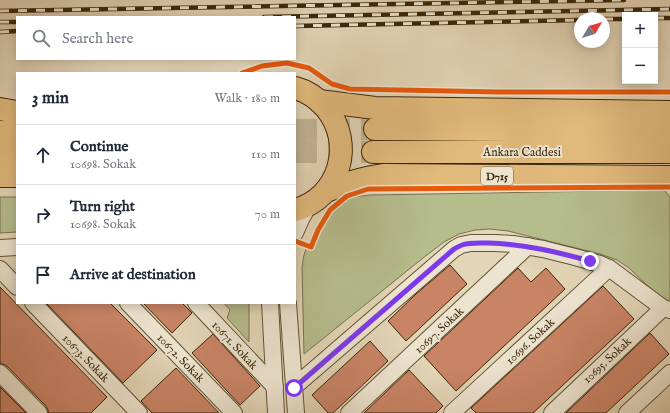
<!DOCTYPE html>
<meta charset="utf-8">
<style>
body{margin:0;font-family:"IM FELL English",serif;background:#f6f6f7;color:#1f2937}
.controls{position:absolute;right:12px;top:12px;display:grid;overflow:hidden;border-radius:0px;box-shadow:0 2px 10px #0003}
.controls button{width:36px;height:36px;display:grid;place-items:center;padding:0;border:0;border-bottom:1px solid #e0e1e3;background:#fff;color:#1f2937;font:20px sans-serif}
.compass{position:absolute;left:574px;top:12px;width:36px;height:36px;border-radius:50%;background:#fff;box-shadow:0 2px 10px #0003;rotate:52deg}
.stop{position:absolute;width:12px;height:12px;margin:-9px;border:3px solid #7c3aed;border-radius:50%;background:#fff}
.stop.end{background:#7c3aed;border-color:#fff;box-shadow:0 1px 4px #0008}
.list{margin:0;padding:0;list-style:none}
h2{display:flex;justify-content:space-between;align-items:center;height:52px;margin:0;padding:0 16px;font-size:17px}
h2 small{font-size:13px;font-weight:400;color:#747a83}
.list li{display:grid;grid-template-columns:26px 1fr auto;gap:12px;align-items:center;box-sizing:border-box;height:60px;padding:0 16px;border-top:1px solid #e0e1e3}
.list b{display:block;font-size:15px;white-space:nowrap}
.list p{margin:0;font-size:13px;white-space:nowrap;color:#747a83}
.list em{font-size:13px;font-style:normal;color:#747a83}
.icon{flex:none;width:22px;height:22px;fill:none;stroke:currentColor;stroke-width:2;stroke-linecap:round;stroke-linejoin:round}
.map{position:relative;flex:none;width:670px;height:413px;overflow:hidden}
.search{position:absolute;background:#fff;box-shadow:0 2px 10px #0003;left:16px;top:16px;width:280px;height:44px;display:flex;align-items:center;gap:10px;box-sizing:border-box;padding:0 14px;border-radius:0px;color:#747a83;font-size:15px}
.panel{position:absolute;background:#fff;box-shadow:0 2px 10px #0003;left:16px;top:72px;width:280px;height:232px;border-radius:0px}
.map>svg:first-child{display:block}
.green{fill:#b5bd8d;stroke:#78724c}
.building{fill:#c98466;stroke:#3a270a}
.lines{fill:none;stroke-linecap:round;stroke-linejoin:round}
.highway-tunnel{stroke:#c1b294;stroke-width:22;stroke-dasharray:22 11;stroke-linecap:butt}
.minor-casing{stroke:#645235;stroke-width:18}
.highway-casing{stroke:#3a270a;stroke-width:24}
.minor{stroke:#ede4d0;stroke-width:16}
.highway{stroke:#e2ba7c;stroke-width:22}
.rail-casing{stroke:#3a270a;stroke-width:4.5}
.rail{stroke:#ede4d0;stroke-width:3;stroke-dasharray:9;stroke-linecap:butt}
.cycleway-casing{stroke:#ede4d0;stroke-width:8}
.cycleway{stroke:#e8590c;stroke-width:5}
.route{stroke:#7c3aed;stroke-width:5}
.labels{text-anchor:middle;stroke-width:4;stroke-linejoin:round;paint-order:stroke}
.shield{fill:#ede4d0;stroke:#706045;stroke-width:1}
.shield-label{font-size:11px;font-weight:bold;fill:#3a270a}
.street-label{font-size:12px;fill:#3a270a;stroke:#ede4d0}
</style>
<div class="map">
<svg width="670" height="413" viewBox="0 0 670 413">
<rect width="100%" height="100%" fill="#e3d5b7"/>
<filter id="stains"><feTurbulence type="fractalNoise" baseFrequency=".005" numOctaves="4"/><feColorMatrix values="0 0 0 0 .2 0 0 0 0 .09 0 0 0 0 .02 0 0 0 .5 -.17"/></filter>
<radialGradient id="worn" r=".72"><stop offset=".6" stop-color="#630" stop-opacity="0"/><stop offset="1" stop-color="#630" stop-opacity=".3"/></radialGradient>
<!-- green -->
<g class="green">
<path d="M664 190 670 197V304L666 303 629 268 617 260 600 254 508 231 490 229 475 230 459 234 444 242 423 258 304 354 302 267C303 262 303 257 305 252 312 233 327 208 346 200 354 196 362 196 371 195Z"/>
<path d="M0 197H17V232L0 233Z"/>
<path d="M224 303H249V342L227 318 230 310Z"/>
</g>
<!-- building -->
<g class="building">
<path d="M450 265 467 284 406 341 388 321 416 294Z"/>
<path d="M518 268 531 282 546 268 565 289 456 391 424 356Z"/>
<path d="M603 286 634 319 533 413H476L471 408Z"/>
<path d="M0 287 107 397 91 413H48V410L46 406 7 366 3 364H0Z"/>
<path d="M46 303H110L157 350 123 383Z"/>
<path d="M143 303H182L192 313 172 333Z"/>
<path d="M650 333 669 354 606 413H566Z"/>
<path d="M213 334 260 386 240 405 192 353Z"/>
<path d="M370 341 388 361 333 413H328L312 395Z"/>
<path d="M176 368 219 413H152L141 401Z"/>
<path d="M409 370 443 406 436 413H364Z"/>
<path d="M0 387 26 413H0Z"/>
</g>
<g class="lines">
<!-- highway-tunnel -->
<g class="highway-tunnel">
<path d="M295 130 375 129"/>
<path d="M295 152H373"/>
</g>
<!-- minor casing -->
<g class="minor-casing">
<g id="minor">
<path d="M295 233 301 219 310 203"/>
<path d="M0 248 17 247"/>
<path d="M0 269 17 287"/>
<path d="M33 303 139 413"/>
<path d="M128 303 234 413"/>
<path d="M196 303 275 387"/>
<path d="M270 303 276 413"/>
<path d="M288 303 296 413"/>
<path d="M0 373 39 413"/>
<path d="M294 387 454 249 461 245 471 243H495L513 244 543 249 575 257 600 264 609 268 663 308 670 310"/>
<path d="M349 413 528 246"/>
<path d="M452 413 609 268"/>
<path d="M552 413 663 308"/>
<path d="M627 413 670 373"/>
</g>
</g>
<!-- highway casing -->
<g class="highway-casing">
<g id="highway">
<path d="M295 88C307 91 318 99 326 108 355 143 340 198 295 210"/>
<path d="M319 101 375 108 670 112"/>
<path d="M0 109 17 112"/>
<path d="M375 129 670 131"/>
<path d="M0 132H17"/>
<path d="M373 152H670"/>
<path d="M0 154H17"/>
<path d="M0 176H17"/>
<path d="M326 191C346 183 363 178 384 175L670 177"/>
</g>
</g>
<!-- minor -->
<use href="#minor" class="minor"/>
<!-- highway -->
<use href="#highway" class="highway"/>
<!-- rail casing -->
<g class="rail-casing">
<g id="rail">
<path d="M0 11 624 0"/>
<path d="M264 17 670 9"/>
<path d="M655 18H670"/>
<path d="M604 19H625"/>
<path d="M0 22H17"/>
<path d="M295 26 580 20"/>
<path d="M0 32 17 31"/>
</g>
</g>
<!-- rail -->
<use href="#rail" class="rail"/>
<!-- cycleway casing -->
<g class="cycleway-casing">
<g id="cycleway">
<path d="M242 73 262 66 287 63 309 68 332 84 350 89 499 92H670"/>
<path d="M295 241 311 247 318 230 330 210 347 196 368 189 670 187"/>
</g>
</g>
<!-- cycleway -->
<use href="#cycleway" class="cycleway"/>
</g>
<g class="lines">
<!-- route -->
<path class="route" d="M294 388 454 249C456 248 459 246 462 245 470 242 480 243 489 243 524 244 557 252 590 261"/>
</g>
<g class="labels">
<!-- shield labels -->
<rect class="shield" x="481" y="167" width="32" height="18" rx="3"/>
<g class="shield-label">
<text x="497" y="180">D715</text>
</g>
<!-- street labels -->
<g class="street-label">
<text x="522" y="156">Ankara Caddesi</text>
<text transform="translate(439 330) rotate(-43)" y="4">10697. Sokak</text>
<text transform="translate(530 341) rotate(-43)" y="4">10696. Sokak</text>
<text transform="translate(235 345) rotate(47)" y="4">10671. Sokak</text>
<text transform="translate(86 358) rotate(46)" y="4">10673. Sokak</text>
<text transform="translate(181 358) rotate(46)" y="4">10672. Sokak</text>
<text transform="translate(607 360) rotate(-43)" y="4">10695. Sokak</text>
</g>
</g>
<rect width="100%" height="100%" filter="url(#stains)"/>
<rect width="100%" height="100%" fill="url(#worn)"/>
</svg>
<div class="controls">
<button>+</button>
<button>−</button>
</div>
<svg class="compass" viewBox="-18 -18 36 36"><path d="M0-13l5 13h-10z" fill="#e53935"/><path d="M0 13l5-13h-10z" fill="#747a83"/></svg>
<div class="stop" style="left:294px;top:388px"></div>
<div class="stop end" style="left:590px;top:261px"></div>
<div class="search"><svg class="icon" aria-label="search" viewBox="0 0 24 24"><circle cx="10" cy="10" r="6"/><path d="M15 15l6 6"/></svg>Search here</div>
<section class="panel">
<h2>3 min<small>Walk · 180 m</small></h2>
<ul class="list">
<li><svg class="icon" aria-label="ahead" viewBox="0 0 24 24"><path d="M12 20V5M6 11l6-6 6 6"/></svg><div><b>Continue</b><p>10698. Sokak</p></div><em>110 m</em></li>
<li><svg class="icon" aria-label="right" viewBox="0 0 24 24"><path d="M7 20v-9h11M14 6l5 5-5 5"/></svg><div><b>Turn right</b><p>10698. Sokak</p></div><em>70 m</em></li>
<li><svg class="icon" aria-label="arrive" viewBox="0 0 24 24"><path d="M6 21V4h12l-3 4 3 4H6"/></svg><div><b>Arrive at destination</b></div></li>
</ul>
</section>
</div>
